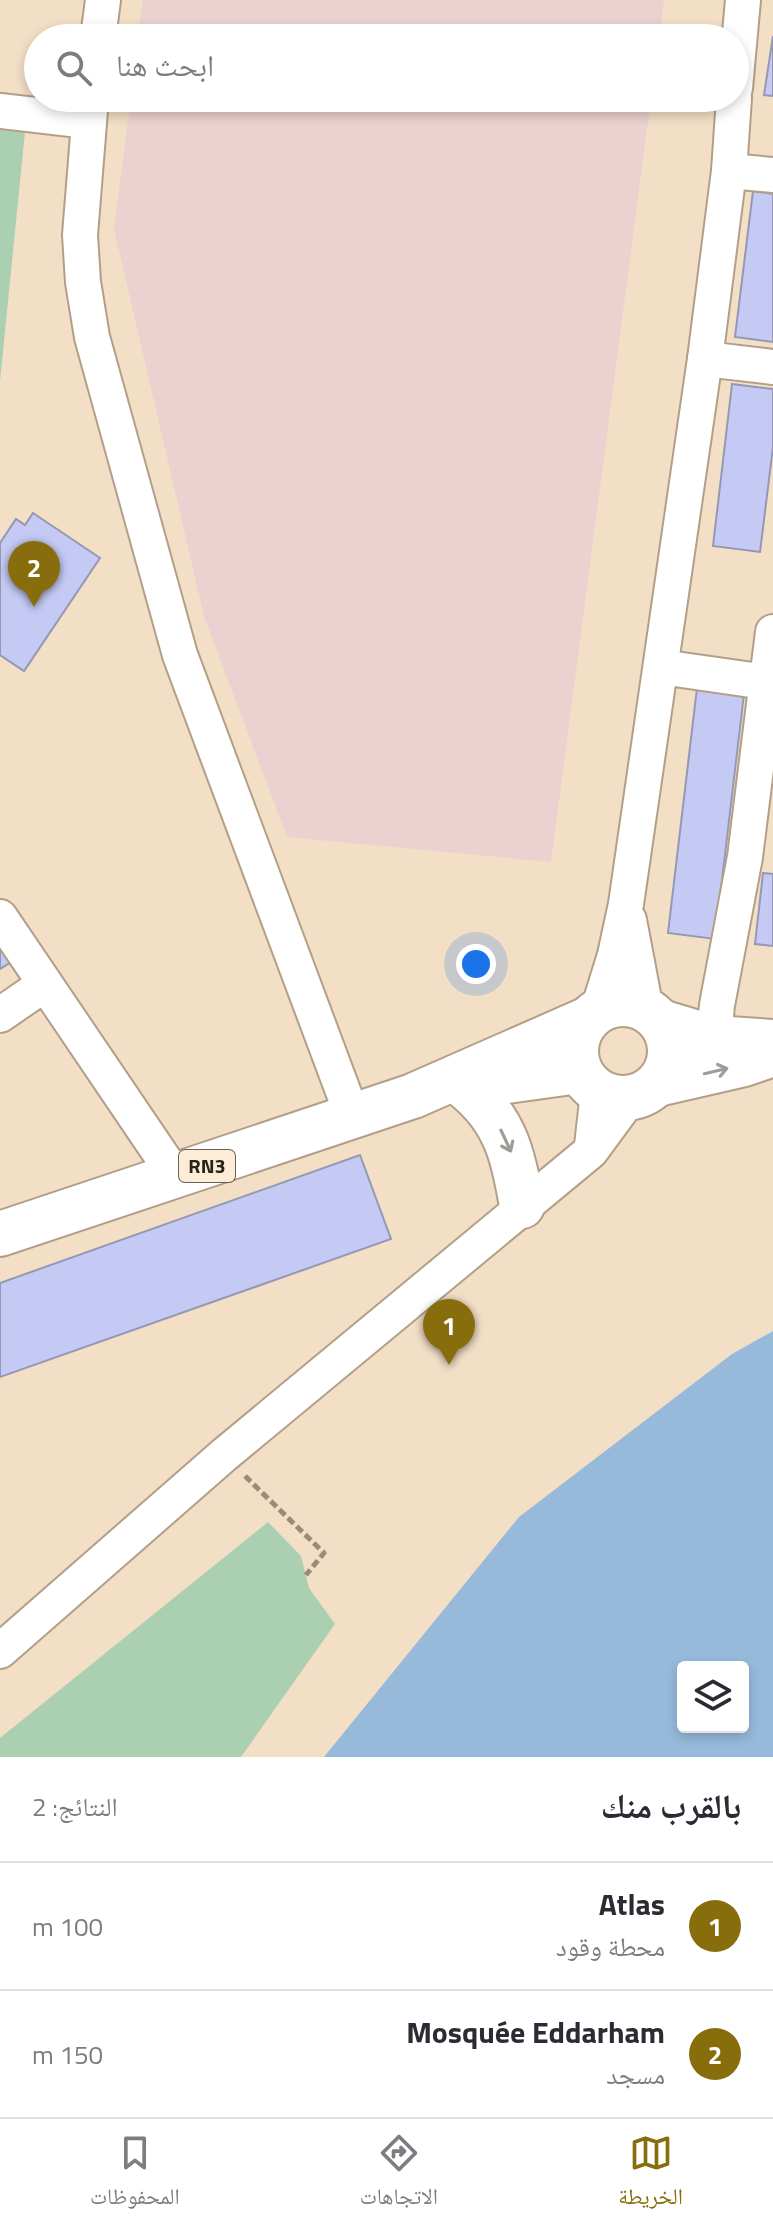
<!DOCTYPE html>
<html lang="ar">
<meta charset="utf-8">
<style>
body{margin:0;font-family:"Titillium Web","Noto Naskh Arabic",sans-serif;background:#f2f2f3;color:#2b2b33;direction:rtl}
.controls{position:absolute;right:24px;bottom:24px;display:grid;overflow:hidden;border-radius:8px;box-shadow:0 4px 12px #0003}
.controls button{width:72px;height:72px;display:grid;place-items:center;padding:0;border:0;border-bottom:2px solid #e1e1e2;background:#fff;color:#2b2b33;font:40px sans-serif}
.you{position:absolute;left:476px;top:964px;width:28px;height:28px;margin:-20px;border:6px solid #fff;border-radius:50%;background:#1a73e8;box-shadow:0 0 0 12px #1a73e833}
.badge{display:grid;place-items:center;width:52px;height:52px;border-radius:50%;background:#876d0b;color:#fff;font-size:26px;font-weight:700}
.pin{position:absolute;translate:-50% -66px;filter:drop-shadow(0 2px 4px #0008)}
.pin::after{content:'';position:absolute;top:42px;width:28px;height:24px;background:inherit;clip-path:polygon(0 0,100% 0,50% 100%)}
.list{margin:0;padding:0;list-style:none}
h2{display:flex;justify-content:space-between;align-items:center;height:104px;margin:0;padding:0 32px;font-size:34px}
h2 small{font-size:26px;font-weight:400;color:#7c7c81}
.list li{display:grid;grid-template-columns:52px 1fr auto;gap:24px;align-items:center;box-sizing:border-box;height:128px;padding:0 32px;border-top:2px solid #e1e1e2}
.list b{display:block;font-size:30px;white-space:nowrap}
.list p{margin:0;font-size:26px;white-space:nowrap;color:#7c7c81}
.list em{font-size:26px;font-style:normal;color:#7c7c81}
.icon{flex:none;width:44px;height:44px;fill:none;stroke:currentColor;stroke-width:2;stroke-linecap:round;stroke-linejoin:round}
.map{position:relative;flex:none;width:773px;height:1757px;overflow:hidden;direction:ltr}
.search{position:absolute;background:#fff;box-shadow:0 4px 12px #0003;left:24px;right:24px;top:24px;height:88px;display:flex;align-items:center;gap:20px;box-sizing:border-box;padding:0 28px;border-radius:44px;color:#7c7c81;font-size:30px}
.sheet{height:360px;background:#fff}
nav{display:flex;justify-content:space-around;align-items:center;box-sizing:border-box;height:112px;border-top:2px solid #e1e1e2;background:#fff;font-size:22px;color:#7c7c81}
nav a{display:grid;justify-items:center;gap:4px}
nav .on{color:#876d0b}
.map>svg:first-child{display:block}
.education{fill:#ebd1cf}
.green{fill:#abd0b1}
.water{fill:#97badb;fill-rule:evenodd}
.building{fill:#c5caf5;stroke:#9598b3;stroke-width:2}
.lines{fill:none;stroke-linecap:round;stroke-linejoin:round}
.minor-casing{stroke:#b39f88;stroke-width:38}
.major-casing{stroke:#b39f88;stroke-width:48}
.path{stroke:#9a8b7a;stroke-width:5;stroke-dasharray:8 4;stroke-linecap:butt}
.minor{stroke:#fff;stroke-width:34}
.major{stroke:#fff;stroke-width:44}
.oneway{stroke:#9f9c98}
.labels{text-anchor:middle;stroke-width:7;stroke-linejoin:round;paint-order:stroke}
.shield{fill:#fdecd8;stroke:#695f53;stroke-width:2}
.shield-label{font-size:20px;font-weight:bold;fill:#2a231a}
</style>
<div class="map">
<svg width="773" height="1757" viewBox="0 0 773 1757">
<rect width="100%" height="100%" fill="#f3dec6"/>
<!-- education -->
<g class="education">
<path d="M143 0H664L659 38H138Z"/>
<path d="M131 98H651L551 862 287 837 204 616 114 229Z"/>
</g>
<!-- green -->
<g class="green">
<path d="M0 130 25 132 0 381Z"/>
<path d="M268 1522 301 1556 309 1588 335 1624 241 1757H0V1738Z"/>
</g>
<!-- water -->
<path class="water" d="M773 1331V1757H324L519 1517 732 1354ZM683 1667H743V1727H683Z"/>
<!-- building -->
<g class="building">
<path d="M773 36V96L764 95Z"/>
<path d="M753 191 773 194V342L735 337Z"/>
<path d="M732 384 773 389V447L760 552 713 546Z"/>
<path d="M33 513 100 558 24 671 0 655V543L16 519 25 525Z"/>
<path d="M697 688 744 694 715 939 668 933Z"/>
<path d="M763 873 773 874V946L755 944Z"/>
<path d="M0 942 13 961 0 969Z"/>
<path d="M360 1155 391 1239 0 1377V1283Z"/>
</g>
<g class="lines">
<!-- minor casing -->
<g class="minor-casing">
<g id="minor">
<path d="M98 38 103 0"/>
<path d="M735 88 743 0"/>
<path d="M91 98 80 235 83 282 92 337 180 655 352 1115"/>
<path d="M0 111 88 121"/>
<path d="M729 171 773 175"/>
<path d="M705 359 773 367"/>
<path d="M661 667 773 683"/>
<path d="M0 917 176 1177"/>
<path d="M629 920 646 1010"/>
<path d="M598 1010 615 955 626 904 705 359 729 171 734 98"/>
<path d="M0 1015 45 984"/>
<path d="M714 1038 717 1005 745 857 773 632"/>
<path d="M592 1146 598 1092"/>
<path d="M0 1651 224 1455 591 1151 630 1098"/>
</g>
</g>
<!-- major casing -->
<g class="major-casing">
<g id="major">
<circle cx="623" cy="1051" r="47"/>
<path d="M661 1022 714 1038 773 1042"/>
<path d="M657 1084 744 1064 773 1054"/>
<path d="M470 1086 579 1071"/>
<path d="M465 1087C506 1120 514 1158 522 1206"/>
<path d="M0 1234 413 1096 586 1020"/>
</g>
</g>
<!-- path -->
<path class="path" d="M245 1476 324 1553 306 1575"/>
<!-- minor -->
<use href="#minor" class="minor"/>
<!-- major -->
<use href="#major" class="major"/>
</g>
<!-- one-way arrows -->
<defs><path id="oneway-shaft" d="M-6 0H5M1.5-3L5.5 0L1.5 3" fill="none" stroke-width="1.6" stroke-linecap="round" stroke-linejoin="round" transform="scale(2)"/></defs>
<g class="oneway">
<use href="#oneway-shaft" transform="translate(716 1071) rotate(-13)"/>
<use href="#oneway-shaft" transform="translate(506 1141) rotate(65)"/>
</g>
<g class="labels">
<!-- shield labels -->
<rect class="shield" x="179" y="1150" width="56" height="32" rx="6"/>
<g class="shield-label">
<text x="207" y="1173">RN3</text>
</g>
</g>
</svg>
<div class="controls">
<button><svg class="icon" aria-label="layers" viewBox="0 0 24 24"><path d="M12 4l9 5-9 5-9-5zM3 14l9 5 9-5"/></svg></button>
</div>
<div class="you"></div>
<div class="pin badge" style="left:449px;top:1365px">1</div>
<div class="pin badge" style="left:34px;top:607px">2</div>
<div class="search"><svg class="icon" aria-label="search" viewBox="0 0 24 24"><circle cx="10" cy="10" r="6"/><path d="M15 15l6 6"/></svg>ابحث هنا</div>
</div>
<section class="sheet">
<h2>بالقرب منك<small>النتائج: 2</small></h2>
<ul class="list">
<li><span class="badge">1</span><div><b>Atlas</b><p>محطة وقود</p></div><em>100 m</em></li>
<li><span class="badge">2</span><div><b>Mosquée Eddarham</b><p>مسجد</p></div><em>150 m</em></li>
</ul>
</section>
<nav>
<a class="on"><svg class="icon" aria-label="map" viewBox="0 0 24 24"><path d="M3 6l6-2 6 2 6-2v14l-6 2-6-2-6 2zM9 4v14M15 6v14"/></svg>الخريطة</a>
<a><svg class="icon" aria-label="directions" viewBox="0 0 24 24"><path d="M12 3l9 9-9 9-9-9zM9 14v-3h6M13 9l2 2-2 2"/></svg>الاتجاهات</a>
<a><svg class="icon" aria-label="saved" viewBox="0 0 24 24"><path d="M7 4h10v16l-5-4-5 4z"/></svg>المحفوظات</a>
</nav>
